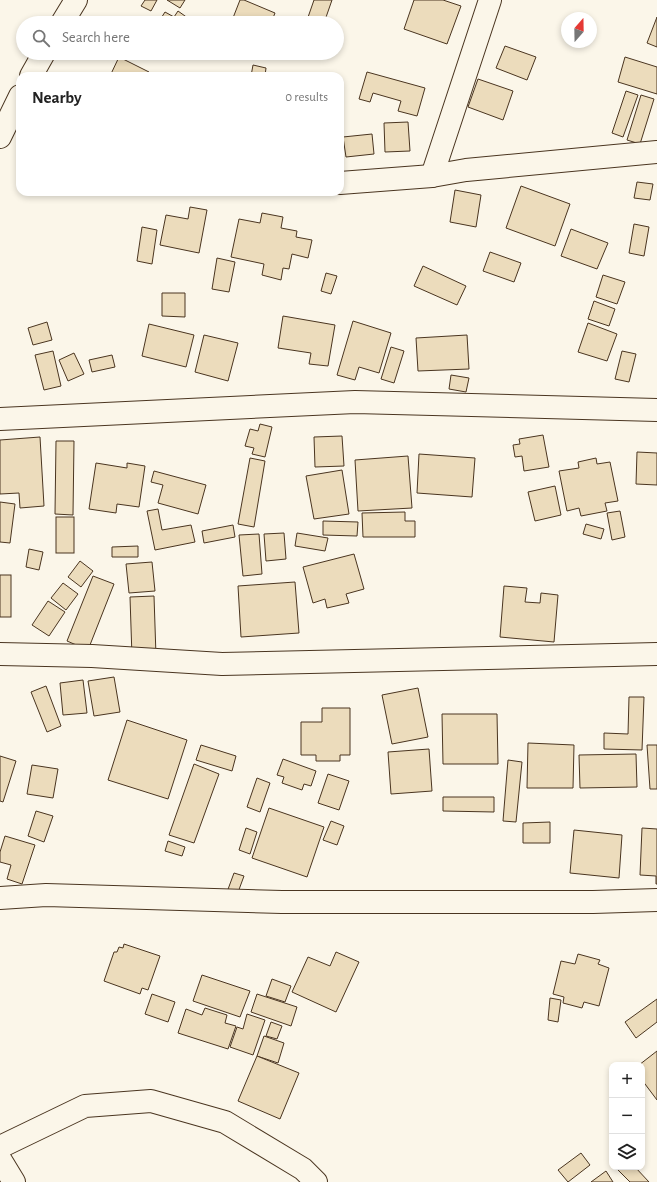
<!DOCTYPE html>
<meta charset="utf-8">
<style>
body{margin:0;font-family:"Alegreya Sans",sans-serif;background:#f2f2f2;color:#222}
.controls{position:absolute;right:12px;bottom:12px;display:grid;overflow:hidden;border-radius:8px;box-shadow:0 2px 6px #0003}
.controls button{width:36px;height:36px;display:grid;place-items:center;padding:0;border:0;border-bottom:1px solid #e0e0e0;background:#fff;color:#222;font:20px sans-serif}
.compass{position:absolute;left:561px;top:12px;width:36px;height:36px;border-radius:50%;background:#fff;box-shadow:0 2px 6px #0003;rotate:20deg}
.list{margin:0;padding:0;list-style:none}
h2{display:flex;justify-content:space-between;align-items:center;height:52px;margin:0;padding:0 16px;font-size:17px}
h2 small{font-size:13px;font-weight:400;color:#767676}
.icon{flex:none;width:22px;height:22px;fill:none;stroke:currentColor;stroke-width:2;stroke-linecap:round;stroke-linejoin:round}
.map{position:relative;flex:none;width:657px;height:1182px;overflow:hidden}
.search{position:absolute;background:#fff;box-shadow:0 2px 6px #0003;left:16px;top:16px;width:328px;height:44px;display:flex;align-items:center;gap:10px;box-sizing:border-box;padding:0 14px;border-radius:22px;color:#767676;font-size:15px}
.panel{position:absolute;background:#fff;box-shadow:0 2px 6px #0003;left:16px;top:72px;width:328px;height:124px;border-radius:12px}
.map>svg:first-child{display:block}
.building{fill:#ecdcbc;stroke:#4a3520}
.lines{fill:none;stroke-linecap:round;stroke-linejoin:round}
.minor-casing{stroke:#4a3520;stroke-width:24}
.minor{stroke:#fbf6e9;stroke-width:22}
</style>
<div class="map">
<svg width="657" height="1182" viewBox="0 0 657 1182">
<rect width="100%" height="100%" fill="#fbf6e9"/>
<!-- building -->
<g class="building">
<path d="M145 0H157L151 11 141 6Z"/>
<path d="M167 0H185L180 8Z"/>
<path d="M240 0H244L275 13 271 23H231Z"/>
<path d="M314 0H332L324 23H306Z"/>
<path d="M414 0H443L461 6 447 44 404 29Z"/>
<path d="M178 11 192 21 191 23H158L165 12 174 17Z"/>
<path d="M657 17V47L647 43Z"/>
<path d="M505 46 536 57 527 80 496 68Z"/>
<path d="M119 57 149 72 147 76H110Z"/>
<path d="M625 57 657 67V94L618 82Z"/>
<path d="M253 65 266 68 265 76H251Z"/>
<path d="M367 72 425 88 417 116 398 111 401 101 373 93 370 102 359 99Z"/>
<path d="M478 79 513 91 503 120 468 107Z"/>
<path d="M626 91 638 95 623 137 612 133Z"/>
<path d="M641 95 654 99 640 144 627 140Z"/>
<path d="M408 122 410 151 385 152 384 123Z"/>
<path d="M372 134 374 154 346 157 343 137Z"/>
<path d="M637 182 653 184 650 200 634 198Z"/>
<path d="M521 186 570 204 555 246 506 228Z"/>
<path d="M455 190 481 195 476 227 450 222Z"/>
<path d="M190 207 207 210 199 253 160 245 166 215 188 219Z"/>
<path d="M262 213 283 217 281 228 297 231 296 237 312 240 308 258 292 254 289 269 283 268 281 280 262 275 264 264 231 257 239 219 260 223Z"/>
<path d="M634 224 649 227 644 256 629 253Z"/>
<path d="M142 227 157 230 152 264 137 261Z"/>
<path d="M571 229 608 243 597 269 561 256Z"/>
<path d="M490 252 521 263 514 282 483 271Z"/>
<path d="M217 258 235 262 229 292 212 289Z"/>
<path d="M423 266 466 286 457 305 414 286Z"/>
<path d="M326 273 337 276 331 294 321 291Z"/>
<path d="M603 275 625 282 617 304 596 297Z"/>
<path d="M162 293H185V317L162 316Z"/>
<path d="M594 301 615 309 609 326 588 319Z"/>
<path d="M283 316 335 325 328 366 309 364 311 353 278 348Z"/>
<path d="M353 321 391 333 379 373 359 367 355 380 337 375Z"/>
<path d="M47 322 52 340 33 345 28 328Z"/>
<path d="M588 323 617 334 607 361 578 352Z"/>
<path d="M149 324 194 335 186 367 142 356Z"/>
<path d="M204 335 238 343 228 381 195 372Z"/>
<path d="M467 335 469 369 418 371 416 338Z"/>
<path d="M391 347 404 351 394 383 381 379Z"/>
<path d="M53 351 61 386 44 390 35 355Z"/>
<path d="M622 351 636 354 629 382 615 379Z"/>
<path d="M74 353 84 374 68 381 59 360Z"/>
<path d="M112 355 115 367 92 372 89 360Z"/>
<path d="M451 375 469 378 466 392 449 389Z"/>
<path d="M260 424 272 427 265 457 252 454 254 448 245 446 250 429 258 431Z"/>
<path d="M543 435 549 467 524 471 522 456 515 457 513 445 520 444 519 439Z"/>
<path d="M342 436 344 466 315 467 314 437Z"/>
<path d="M40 437 44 506 20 508 19 493 0 494V440Z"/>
<path d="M56 441H74L73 515 55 514Z"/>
<path d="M637 452 657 453V485L636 484Z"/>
<path d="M419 454 475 458 472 497 417 493Z"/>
<path d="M408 456 412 508 358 511 355 460Z"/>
<path d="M250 458 265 461 254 527 238 524Z"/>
<path d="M596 458 597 464 610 462 618 501 605 503 607 511 581 516 579 508 567 511 559 471 579 468 578 462Z"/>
<path d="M96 463 127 468V463L145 466 139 507 117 504 116 513 89 509Z"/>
<path d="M342 470 349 514 314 519 306 476Z"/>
<path d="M154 471 206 485 198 514 158 503 163 485 151 482Z"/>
<path d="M555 486 561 515 535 521 528 492Z"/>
<path d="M0 502 15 504 10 543 0 542Z"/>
<path d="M158 509 162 530 191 525 195 542 155 550 147 511Z"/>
<path d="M620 511 625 537 612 540 607 513Z"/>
<path d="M405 512V521H415V537H363L362 513Z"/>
<rect x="56" y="517" width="18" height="36"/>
<path d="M323 521 358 522 357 536 323 535Z"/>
<path d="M586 524 604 529 601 539 583 534Z"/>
<path d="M233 525 235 537 204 543 202 531Z"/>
<path d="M284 533 286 559 266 561 264 534Z"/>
<path d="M297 533 328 538 325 551 295 546Z"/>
<path d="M259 534 262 574 243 576 239 535Z"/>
<path d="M138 546V557H112V547Z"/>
<path d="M29 549 43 552 39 570 26 567Z"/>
<path d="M354 554 364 589 346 594 349 603 327 608 325 599 313 603 303 567Z"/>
<path d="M80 561 93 571 81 587 68 577Z"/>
<path d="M152 562 155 591 129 593 126 564Z"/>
<rect x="0" y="575" width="11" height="42"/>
<path d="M93 576 114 584 88 650 67 641Z"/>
<path d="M295 582 299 633 241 637 238 586Z"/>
<path d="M63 583 78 594 66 610 51 598Z"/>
<path d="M504 586 527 588 525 602 540 603 541 593 558 595 554 642 500 637Z"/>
<path d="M154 596 156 656 132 657 130 597Z"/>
<path d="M48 601 65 612 49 636 32 625Z"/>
<path d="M114 677 120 712 94 716 88 681Z"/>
<path d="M83 680 87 713 63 715 60 683Z"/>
<path d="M46 686 61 726 47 732 31 692Z"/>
<path d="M418 688 428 737 392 744 382 695Z"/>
<path d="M629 697H644L642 750 604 749V733L628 734Z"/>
<path d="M322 708H350V755H340V761H316V755H301V722H322Z"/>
<path d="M442 714H497L498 764H443Z"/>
<path d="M127 720 187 740 168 799 108 780Z"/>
<path d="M528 743 574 745 573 788H527Z"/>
<path d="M201 745 236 756 232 771 196 760Z"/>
<path d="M647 745H657V789H650Z"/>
<path d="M429 749 432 791 391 794 388 752Z"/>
<path d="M636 754 637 787 580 788 579 755Z"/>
<path d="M0 756 16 761 3 802 0 801Z"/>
<path d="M283 759 316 771 311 786 304 784 302 790 282 783 284 777 277 775Z"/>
<path d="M508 760 522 762 516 822 503 821Z"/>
<path d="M194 764 219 774 194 843 169 835Z"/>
<path d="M32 765 58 769 53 798 27 794Z"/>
<path d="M328 774 349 781 339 810 318 803Z"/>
<path d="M257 778 270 783 260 812 247 807Z"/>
<path d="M443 797H494V812L443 811Z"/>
<path d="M269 808 324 827 307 877 252 858Z"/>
<path d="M36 811 53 816 44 842 28 836Z"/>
<path d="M331 821 344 826 337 845 323 840Z"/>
<path d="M550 822V843H523V823Z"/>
<path d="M246 828 257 832 250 854 239 850Z"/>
<path d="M642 828 657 829V884H656V876L640 875Z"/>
<path d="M574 830 622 835 619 878 570 873Z"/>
<path d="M5 836 35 845 22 884 7 879 11 865 0 862V852Z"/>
<path d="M168 841 185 847 182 856 165 851Z"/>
<path d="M234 873 244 876 237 895 227 892Z"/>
<path d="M124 944 160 956 148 990 142 988 140 994 104 981 114 952H117L119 947 123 948Z"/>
<path d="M336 952 359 962 336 1012 292 992 308 957 330 966Z"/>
<path d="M578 954 600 960 598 964 609 968 599 1006 584 1002 582 1008 563 1003 564 997 553 994 561 961 575 964Z"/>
<path d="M202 975 250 991 240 1017 193 1001Z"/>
<path d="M272 979 291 986 285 1002 266 996Z"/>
<path d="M152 994 175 1002 168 1022 145 1014Z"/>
<path d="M257 994 297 1007 291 1026 251 1012Z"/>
<path d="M550 998 561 1000 558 1022 548 1020Z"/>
<path d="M657 999V1022L636 1038 625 1022Z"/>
<path d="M205 1008 227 1015 225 1023 236 1026 228 1049 178 1033 186 1009 202 1015Z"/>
<path d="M247 1014 265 1020 253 1055 230 1047 237 1027 243 1029Z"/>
<path d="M271 1022 282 1026 277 1039 266 1036Z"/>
<path d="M264 1036 284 1043 278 1063 257 1056Z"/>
<path d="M657 1051V1100L642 1080V1065H639Z"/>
<path d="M257 1056 299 1073 280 1119 238 1101Z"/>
<path d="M581 1153 590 1165 568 1182 558 1170Z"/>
<path d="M615 1167H635L649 1182H630Z"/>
<path d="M606 1171 613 1182H591Z"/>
</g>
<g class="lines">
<!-- minor casing -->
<g class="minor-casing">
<g id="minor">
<path d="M62 23 76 0"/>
<path d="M31 76 44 53"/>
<path d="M0 137 20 96"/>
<path d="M432 176 490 0"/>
<path d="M340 183 432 176 466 170 657 152"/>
<path d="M0 419 355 402 657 410"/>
<path d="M0 654 92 656 222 664 657 654"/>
<path d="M0 898 46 895 282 902H593L657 900"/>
<path d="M0 1147 85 1106 151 1101 225 1122 303 1169 316 1182"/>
<path d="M0 1159 14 1182"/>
</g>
</g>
<!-- minor -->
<use href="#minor" class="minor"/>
</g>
</svg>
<div class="controls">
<button>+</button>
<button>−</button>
<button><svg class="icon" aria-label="layers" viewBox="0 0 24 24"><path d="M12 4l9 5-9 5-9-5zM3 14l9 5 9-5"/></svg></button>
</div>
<svg class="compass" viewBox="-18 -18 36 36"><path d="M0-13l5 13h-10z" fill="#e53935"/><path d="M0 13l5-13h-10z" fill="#767676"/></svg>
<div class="search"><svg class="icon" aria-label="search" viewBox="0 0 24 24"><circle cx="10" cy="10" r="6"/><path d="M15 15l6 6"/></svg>Search here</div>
<section class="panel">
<h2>Nearby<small>0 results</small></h2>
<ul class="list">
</ul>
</section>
</div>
